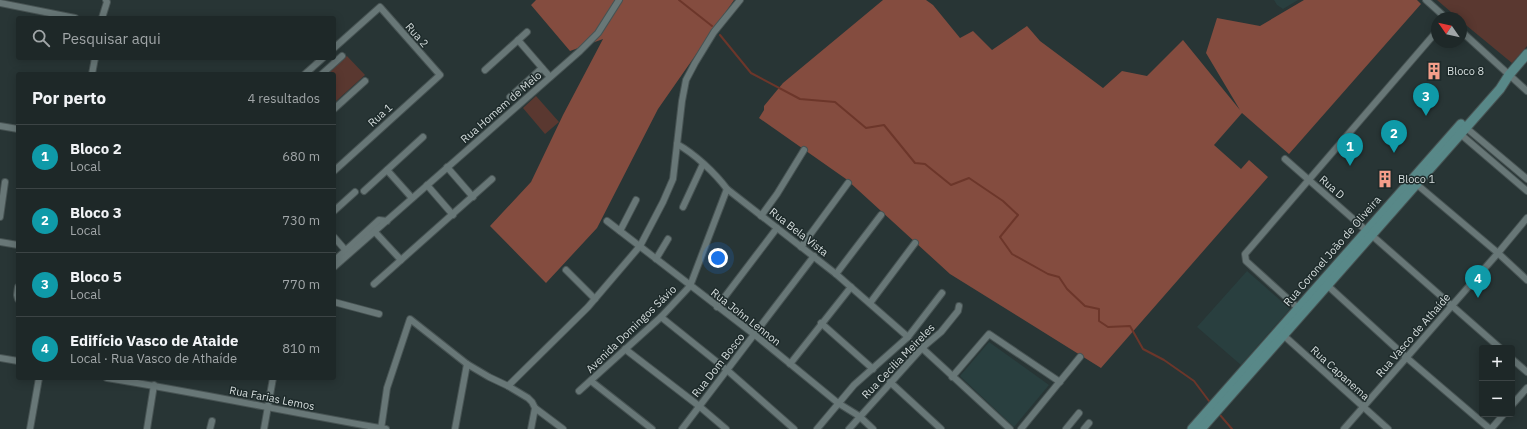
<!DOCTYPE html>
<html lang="pt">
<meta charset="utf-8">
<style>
body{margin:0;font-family:"IBM Plex Sans",sans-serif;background:#2b3434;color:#f1f3f6}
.controls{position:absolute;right:12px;bottom:12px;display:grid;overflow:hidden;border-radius:4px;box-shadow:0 2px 10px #0003}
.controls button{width:36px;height:36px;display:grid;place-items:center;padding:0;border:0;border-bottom:1px solid #3c4445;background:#1e2828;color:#f1f3f6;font:20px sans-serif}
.compass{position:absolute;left:1431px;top:12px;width:36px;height:36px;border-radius:50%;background:#1e2828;box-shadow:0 2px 10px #0003;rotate:304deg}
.you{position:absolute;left:718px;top:258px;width:14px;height:14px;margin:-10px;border:3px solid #fff;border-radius:50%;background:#1a73e8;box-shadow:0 0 0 6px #1a73e833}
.badge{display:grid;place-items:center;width:26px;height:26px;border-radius:50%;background:#f49e8a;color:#fff;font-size:13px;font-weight:700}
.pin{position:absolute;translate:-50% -33px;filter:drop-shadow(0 1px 2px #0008)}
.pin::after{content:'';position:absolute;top:21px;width:14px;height:12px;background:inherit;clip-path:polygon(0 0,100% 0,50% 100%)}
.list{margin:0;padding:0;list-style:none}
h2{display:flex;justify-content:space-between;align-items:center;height:52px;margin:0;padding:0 16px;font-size:17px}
h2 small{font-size:13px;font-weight:400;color:#a1a6a8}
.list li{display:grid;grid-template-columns:26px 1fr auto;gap:12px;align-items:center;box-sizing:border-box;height:64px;padding:0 16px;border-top:1px solid #3c4445}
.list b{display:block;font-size:15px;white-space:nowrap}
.list p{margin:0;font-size:13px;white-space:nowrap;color:#a1a6a8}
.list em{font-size:13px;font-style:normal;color:#a1a6a8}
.icon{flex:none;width:22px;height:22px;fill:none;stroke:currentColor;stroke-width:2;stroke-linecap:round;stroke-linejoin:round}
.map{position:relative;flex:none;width:1527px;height:429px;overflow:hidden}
.search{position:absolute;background:#1e2828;box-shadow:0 2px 10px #0003;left:16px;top:16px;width:320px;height:44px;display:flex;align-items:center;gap:10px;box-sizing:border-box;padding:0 14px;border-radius:4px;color:#a1a6a8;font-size:15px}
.panel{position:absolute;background:#1e2828;box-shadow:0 2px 10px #0003;left:16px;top:72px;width:320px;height:308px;border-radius:4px}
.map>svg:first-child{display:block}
.built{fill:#293f3f}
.green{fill:#5a3830}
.forest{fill:#844c3f}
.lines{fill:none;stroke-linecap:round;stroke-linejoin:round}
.stream{stroke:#6c362a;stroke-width:2}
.street-casing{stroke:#475353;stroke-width:8}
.secondary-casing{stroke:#475353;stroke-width:11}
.street{stroke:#687777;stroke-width:6}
.secondary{stroke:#588888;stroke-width:9}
.labels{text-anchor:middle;stroke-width:3;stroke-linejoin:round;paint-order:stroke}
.street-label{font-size:11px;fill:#d5dddd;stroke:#1e2b2b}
.poi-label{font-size:11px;fill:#d5dddd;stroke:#1e2b2b;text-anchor:start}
</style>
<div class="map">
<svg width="1527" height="429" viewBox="0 0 1527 429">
<rect width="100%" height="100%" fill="#283535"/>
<!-- built -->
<g class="built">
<path d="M1274 0H1298L1283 9 1277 5Z"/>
<path d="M1247 271 1290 309 1241 365 1197 327Z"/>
<path d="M989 342 1049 385 1014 427 960 376Z"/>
</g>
<!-- green -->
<g class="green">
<path d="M1437 0H1527V46L1512 63 1461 21V18H1458Z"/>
<path d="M347 56 365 75 334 103V74H327Z"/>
<path d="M536 96 559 122 545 134 523 108Z"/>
</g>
<!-- forest -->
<g class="forest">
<path d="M536 0H734L658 109 597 228 546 283 490 226 531 182 563 115 603 39 570 51 531 5Z"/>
<path d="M883 0H926L933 5 960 38 973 31 992 50 1027 26 1040 41 1103 88 1122 71 1147 76 1183 40 1240 110 1206 53 1217 18 1260 26 1304 0H1417L1421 4 1289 154 1242 113 1214 145 1241 169 1249 160 1268 177 1101 368 950 274 846 179 759 118 764 110V106L783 83Z"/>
</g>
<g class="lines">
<!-- stream -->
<g class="stream">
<path d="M679 0 712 26"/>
<path d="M720 35 751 73 800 99 835 102 866 128 884 125 915 163 925 164 951 185 969 178 1003 201 1018 215 1000 237 1012 254 1048 274 1059 277 1067 289 1085 306 1099 309V321L1108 327 1130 326 1143 349 1164 360 1194 381 1209 401"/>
<path d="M1220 415 1232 429"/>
</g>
<!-- street casing -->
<g class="street-casing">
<g id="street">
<path d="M1426 0 1446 18"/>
<path d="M0 3 75 18"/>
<path d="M102 18 107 2 106 0"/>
<path d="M1461 31 1527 91"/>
<path d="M518 40 550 77"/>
<path d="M334 48 380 7 440 75 334 171"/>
<path d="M485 70 527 32"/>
<path d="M92 74 95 58"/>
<path d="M305 74 323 58"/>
<path d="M322 74 342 56"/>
<path d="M510 97 542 68"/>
<path d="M334 109 365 81"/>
<path d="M0 126 18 129"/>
<path d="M1464 126 1527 179"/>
<path d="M1458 132 1527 191"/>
<path d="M677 144C695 154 715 173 727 189L836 274 908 337"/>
<path d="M1285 159 1500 348"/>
<path d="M447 167 473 197"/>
<path d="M387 170 412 198"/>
<path d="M1414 182 1498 253 1527 280"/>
<path d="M427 185 453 215"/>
<path d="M364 191 423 137"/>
<path d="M683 207 703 164"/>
<path d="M334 211 355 192"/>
<path d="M761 216 777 194 804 150"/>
<path d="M0 217 5 182"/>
<path d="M607 221 755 335 838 403 859 416 873 429"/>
<path d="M620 231 636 200"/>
<path d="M375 232 401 260"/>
<path d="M334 237 347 252"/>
<path d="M0 242 18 245"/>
<path d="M801 247 848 183"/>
<path d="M656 259 668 239"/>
<path d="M334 261 379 220 387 221"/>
<path d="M334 267 580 51 598 33 619 0"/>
<path d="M566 270 595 299"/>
<path d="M836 274 881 215"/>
<path d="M374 284 492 179"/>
<path d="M1327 285 1407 358 1490 429"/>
<path d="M18 287 17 295 18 299"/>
<path d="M334 302 379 314"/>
<path d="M870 303 915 243"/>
<path d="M717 307 777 228"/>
<path d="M1298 308 1246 261 1245 254 1437 31"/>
<path d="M661 317 727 370 794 429"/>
<path d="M821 323 873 369"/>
<path d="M1281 333 1388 429"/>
<path d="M922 348 1010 429"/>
<path d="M625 349 699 406 726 429"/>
<path d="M0 358 18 361"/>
<path d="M1512 359 1527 372"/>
<path d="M790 364 851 287"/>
<path d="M952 377 989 334 1060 382"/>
<path d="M107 378C200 393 293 413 386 429"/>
<path d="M591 381 652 429"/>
<path d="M890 382 941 429"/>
<path d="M508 386 588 307 640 246 663 202 673 179 682 101 686 80 695 63 714 32 740 0"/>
<path d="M579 391 661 317 690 286 727 189"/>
<path d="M1512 405 1527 388"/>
<path d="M30 429 39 378"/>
<path d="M147 429 154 385"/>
<path d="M210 429 212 421"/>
<path d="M264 429 273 378"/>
<path d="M381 429 387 388 410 319 467 364 489 377 508 386 528 398 532 402 535 408 563 429"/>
<path d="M455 429 467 364"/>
<path d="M531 429 535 408"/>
<path d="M682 429 814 256"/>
<path d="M817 429 854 385 908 337 942 293"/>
<path d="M849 429 922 348 941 332 958 311 959 306"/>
<path d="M1021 429 1080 357"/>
<path d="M1066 429 1079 413"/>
<path d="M1084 429 1089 423"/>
<path d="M1344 429 1498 253 1527 218"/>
<path d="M1491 429 1504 414"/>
</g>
</g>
<!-- secondary casing -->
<g class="secondary-casing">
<g id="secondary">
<path d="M1192 429 1461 124"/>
<path d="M1201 429 1500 89 1509 75 1527 54"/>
</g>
</g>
<!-- street -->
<use href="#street" class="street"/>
<!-- secondary -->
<use href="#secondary" class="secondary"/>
</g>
<!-- icons -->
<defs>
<g id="building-bare" transform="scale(1.38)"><path d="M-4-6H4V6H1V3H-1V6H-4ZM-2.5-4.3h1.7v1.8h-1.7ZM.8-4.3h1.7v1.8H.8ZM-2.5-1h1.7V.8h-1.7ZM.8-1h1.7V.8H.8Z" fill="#f49e8a" stroke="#1e2b2b" stroke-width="2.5" paint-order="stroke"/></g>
</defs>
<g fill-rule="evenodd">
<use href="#building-bare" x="1434" y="71"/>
<use href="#building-bare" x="1385" y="179"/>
</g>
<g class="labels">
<!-- street labels -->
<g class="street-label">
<text transform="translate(417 35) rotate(49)" y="4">Rua 2</text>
<text transform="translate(501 107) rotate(-41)" y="4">Rua Homem de Melo</text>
<text transform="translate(380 115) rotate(-42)" y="4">Rua 1</text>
<text transform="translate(1332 187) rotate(41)" y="4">Rua D</text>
<text transform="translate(799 232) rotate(38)" y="4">Rua Bela Vista</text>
<text transform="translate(1332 251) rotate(-49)" y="4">Rua Coronel João de Oliveira</text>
<text transform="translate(746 317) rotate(38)" y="4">Rua John Lennon</text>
<text transform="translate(631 329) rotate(-44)" y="4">Avenida Domingos Sávio</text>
<text transform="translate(1413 335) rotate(-49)" y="4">Rua Vasco de Athaíde</text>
<text transform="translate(898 361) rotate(-46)" y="4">Rua Cecília Meireles</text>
<text transform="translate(718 365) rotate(-52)" y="4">Rua Dom Bosco</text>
<text transform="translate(1340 373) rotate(42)" y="4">Rua Capanema</text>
<text transform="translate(272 398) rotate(11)" y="4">Rua Farias Lemos</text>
</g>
<!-- poi labels -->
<g class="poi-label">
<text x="1447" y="75">Bloco 8</text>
<text x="1398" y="183">Bloco 1</text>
</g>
</g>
</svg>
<div class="controls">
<button>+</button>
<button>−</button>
</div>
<svg class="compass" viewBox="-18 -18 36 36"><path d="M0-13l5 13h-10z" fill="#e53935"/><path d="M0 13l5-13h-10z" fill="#a1a6a8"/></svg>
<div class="you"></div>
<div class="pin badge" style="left:1350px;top:166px;background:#0f9aa8">1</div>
<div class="pin badge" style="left:1394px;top:153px;background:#0f9aa8">2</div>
<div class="pin badge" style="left:1426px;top:116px;background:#0f9aa8">3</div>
<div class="pin badge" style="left:1478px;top:298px;background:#0f9aa8">4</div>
<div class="search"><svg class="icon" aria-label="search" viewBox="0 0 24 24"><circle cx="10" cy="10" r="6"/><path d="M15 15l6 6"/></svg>Pesquisar aqui</div>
<section class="panel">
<h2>Por perto<small>4 resultados</small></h2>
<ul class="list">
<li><span class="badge" style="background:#0f9aa8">1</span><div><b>Bloco 2</b><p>Local</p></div><em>680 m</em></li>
<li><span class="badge" style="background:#0f9aa8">2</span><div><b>Bloco 3</b><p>Local</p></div><em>730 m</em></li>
<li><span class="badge" style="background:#0f9aa8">3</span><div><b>Bloco 5</b><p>Local</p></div><em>770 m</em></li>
<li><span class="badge" style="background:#0f9aa8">4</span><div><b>Edifício Vasco de Ataide</b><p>Local · Rua Vasco de Athaíde</p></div><em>810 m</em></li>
</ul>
</section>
</div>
